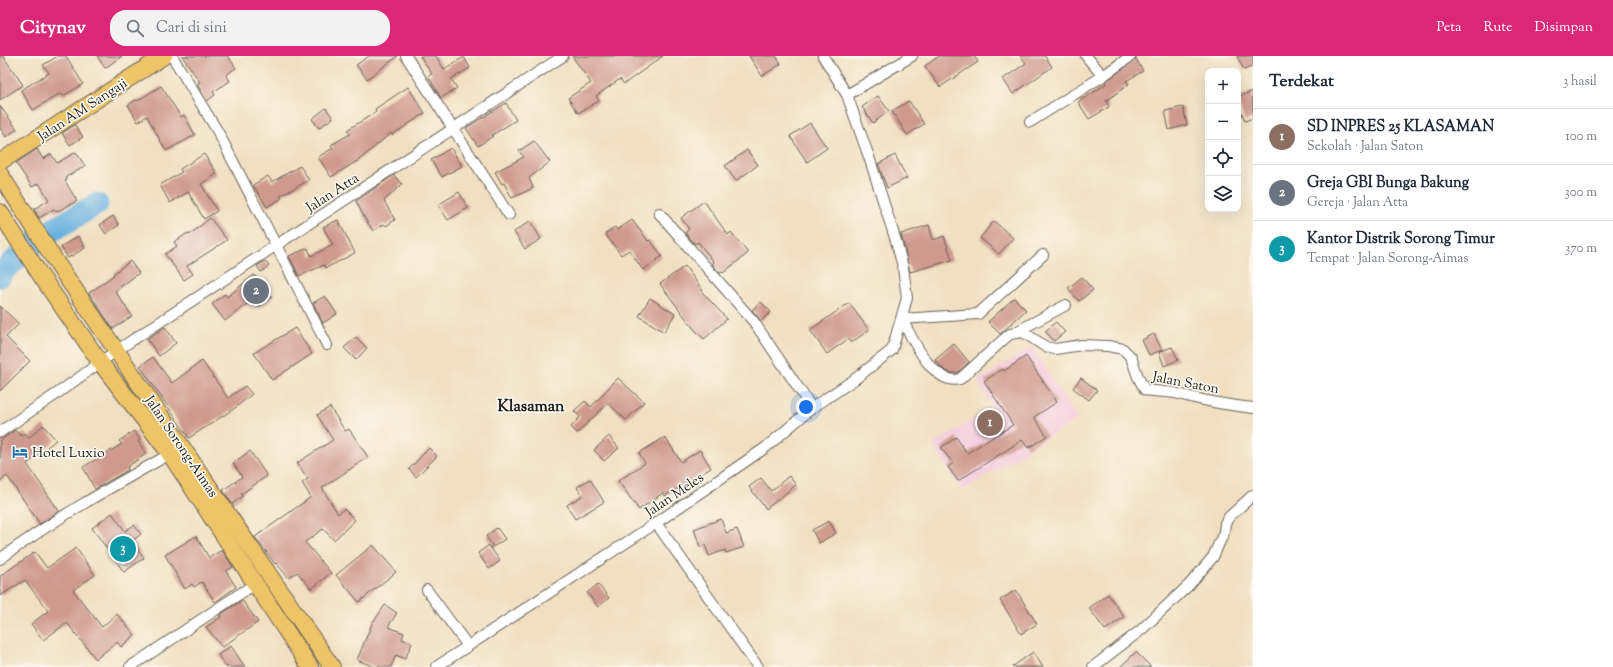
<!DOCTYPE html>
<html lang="id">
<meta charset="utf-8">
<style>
body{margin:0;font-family:"Sorts Mill Goudy",serif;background:#f2f2f3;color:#1f2937}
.controls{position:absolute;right:12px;top:12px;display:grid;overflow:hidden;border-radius:8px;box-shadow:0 4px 16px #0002}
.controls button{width:36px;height:36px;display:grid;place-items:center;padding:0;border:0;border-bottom:1px solid #e0e1e3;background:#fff;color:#1f2937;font:20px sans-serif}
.you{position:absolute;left:806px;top:351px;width:14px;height:14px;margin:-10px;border:3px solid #fff;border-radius:50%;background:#1a73e8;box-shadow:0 0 0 6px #1a73e833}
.badge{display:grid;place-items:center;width:26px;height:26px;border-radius:50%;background:#db2777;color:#fff;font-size:13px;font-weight:700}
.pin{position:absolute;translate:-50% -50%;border:2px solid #fff;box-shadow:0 1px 4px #0006}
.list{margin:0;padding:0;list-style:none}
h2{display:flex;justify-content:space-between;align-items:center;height:52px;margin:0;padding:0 16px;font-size:17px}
h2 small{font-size:13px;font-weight:400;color:#747a83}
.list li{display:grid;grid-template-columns:26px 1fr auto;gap:12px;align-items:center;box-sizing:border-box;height:56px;padding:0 16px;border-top:1px solid #e0e1e3}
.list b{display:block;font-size:15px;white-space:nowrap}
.list p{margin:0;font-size:13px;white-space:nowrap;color:#747a83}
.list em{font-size:13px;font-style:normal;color:#747a83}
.icon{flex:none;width:22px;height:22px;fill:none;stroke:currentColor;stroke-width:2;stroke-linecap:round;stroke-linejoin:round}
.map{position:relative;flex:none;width:1253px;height:611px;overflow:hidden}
header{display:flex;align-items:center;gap:24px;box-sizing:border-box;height:56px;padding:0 20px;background:#db2777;color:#fff}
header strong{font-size:19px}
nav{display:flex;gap:22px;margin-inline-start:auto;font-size:14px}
.search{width:280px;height:36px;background:#f2f2f3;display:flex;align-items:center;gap:10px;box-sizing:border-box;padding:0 14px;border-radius:16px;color:#747a83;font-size:15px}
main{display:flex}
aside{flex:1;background:#fff}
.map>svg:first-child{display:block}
.built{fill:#f4cfde;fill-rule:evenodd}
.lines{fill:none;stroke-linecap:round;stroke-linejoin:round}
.river{stroke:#68b0df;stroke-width:23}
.building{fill:#cf998f}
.minor-casing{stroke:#676056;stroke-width:12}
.trunk-casing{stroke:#676056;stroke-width:18}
.minor{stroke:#fff;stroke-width:10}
.trunk{stroke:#eec469;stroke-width:16}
.labels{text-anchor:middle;stroke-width:3.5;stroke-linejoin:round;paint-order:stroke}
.street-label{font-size:14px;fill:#1c1c1c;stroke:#fbf7ec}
.poi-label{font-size:14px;fill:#1c1c1c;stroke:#fbf7ec;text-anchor:start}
.quarter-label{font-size:16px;font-weight:bold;fill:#1c1c1c;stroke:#fbf7ec}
</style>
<header>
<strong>Citynav</strong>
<div class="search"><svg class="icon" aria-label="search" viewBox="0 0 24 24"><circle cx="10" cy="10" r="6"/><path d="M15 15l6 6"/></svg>Cari di sini</div>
<nav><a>Peta</a><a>Rute</a><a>Disimpan</a></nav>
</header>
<main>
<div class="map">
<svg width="1253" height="611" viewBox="0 0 1253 611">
<rect width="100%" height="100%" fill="#fbf7ec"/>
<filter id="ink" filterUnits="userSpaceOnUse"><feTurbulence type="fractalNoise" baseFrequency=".025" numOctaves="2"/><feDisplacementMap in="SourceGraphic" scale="8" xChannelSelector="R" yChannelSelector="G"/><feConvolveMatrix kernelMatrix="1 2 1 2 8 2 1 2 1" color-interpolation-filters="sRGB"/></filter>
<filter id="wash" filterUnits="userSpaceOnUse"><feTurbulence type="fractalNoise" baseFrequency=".012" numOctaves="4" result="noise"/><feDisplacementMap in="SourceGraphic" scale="16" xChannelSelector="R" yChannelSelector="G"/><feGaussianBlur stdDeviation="0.9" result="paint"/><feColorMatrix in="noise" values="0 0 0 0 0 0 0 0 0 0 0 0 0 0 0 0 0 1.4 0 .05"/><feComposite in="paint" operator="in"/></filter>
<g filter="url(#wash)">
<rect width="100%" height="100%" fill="#f1dfc1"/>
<!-- built -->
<path class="built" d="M1032 291 1077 363 962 435 933 389 993 351 977 325ZM1026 301 1057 345 1039 358H1038ZM1003 313 1047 380 1028 392 984 325ZM956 381 966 395 951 405 941 392Z"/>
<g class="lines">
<!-- river -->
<path class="river" d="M0 220 5 213 44 179 97 148"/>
</g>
<g id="blocks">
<!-- building -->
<g class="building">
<path d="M0 0H3L23 29 0 44Z"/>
<path d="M58 0H66L83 28 63 40 61 37 33 54 21 34 49 17 43 9Z"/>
<path d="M97 0H122L105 12Z"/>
<path d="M182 0H228L236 12 226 19 230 25 213 36 215 39 207 45 197 28 200 26Z"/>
<path d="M369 0H398L367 23 356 9Z"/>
<path d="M420 0H436L444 13 464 1 470 12 451 23 457 32 441 42 428 20 432 18Z"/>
<path d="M572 0H663L624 28 620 23 596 40 599 45 578 57 568 42 591 27Z"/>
<path d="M749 0H776L781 8 762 20Z"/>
<path d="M939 0H974L978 6 940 31 925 10Z"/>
<path d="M1020 0H1045L1052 11 1013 38 1003 23 1026 7Z"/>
<path d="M1237 0H1253V10L1244 14Z"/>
<path d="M1136 3 1143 15 1126 25 1129 28 1106 45 1109 51 1089 63 1078 46 1106 28 1105 26Z"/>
<path d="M161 30 181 61 184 59 195 79 166 95 147 60 138 66 128 49 136 44 137 45Z"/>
<path d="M408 31 425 57 392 79 391 77 359 104 331 121 318 101 333 92 331 89 350 78 347 74 376 56 375 53Z"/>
<path d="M1253 35V62L1245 65 1238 47V41Z"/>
<path d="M878 40 889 55 873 67 862 51Z"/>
<path d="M909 45 924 68 907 79 892 55Z"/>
<path d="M506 47 516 64 492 79 493 80 478 90 466 72Z"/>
<path d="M0 50 17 73 6 81 0 72Z"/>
<path d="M1183 51 1187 69 1169 74 1165 55Z"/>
<path d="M326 52 333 62 319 72 312 63Z"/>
<path d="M810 67 827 92 807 106 790 80Z"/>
<path d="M75 69 83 81 70 89 62 77Z"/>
<path d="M534 85 550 106 529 122 533 132 512 142 504 127 502 128 495 116 524 101 519 95Z"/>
<path d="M451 92 462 110 442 121 431 104Z"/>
<path d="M37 93 43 103 51 98 57 107 76 96 85 110 66 121 67 124 65 125 77 145 56 156 54 153 39 162 34 153 49 144 39 127 32 131 16 107Z"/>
<path d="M747 94 758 109 736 125 725 110Z"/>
<path d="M204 98 217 118 201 128 217 155 204 163 188 136 170 147 160 129 182 116 180 113Z"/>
<path d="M895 99 907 122 887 132 878 108Z"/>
<path d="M300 110 309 124 280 140 282 142 267 151 253 129 268 120 272 126Z"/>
<path d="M394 119 402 128 384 145 395 164 386 170 384 168 373 175 364 161 356 145Z"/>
<path d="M459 136 468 152 448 164 438 149Z"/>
<path d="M704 145 728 179 731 176 748 197 723 217 722 216 720 217 712 208 714 206 698 186 695 188 685 177 689 173 681 162Z"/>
<path d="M113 160 119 169 106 178 100 169Z"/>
<path d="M210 162 227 184 187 210 193 218 184 224 165 198 177 190 174 186 188 177 189 179Z"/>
<path d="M338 164 355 197 326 212 324 209 299 220 289 200 308 192 311 200 333 189 323 171Z"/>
<path d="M632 164 648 185 650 184 662 200 643 214 629 194 621 199 605 178 615 171 617 174Z"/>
<path d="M530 165 541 183 525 193 514 176Z"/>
<path d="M994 165 1013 182 999 198 980 182Z"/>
<path d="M929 169 933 184 944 180 952 204 910 216 901 178Z"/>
<path d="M78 180 85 192 68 202 61 191Z"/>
<path d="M130 205 139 217 115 235 132 260 113 273 89 237 114 219 113 218Z"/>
<path d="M265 205 269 210 261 216 257 210Z"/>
<path d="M685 210 703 235 702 236 727 263 704 283 694 273 660 228Z"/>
<path d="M254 219 272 241 258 251 253 244 225 265 212 248 225 238 227 241Z"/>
<path d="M1082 221 1093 234 1079 245 1068 232Z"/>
<path d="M325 240 337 258 323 267 313 247Z"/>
<path d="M650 242 675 258 664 276 639 260Z"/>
<path d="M1014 242 1026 254 1000 278 988 266Z"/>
<path d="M761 246 771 256 761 265 752 254Z"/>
<path d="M849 247 869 274 851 287 848 283 827 298 810 274Z"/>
<path d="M0 250 19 268 6 281 30 305 0 335Z"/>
<path d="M1056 266 1065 276 1054 285 1045 275Z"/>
<path d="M165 271 176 287 159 300 147 283Z"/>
<path d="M295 272 312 298 272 324 254 297Z"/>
<path d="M1154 278 1162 294 1149 299 1142 284Z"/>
<path d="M356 281 367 292 356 304 344 292Z"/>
<path d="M954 288 969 306 957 317H951L944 314 935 304Z"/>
<path d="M1172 291 1178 304 1164 310 1159 296Z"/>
<path d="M1026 300 1057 346 1034 361 1047 380 1028 392 1022 384 958 425 948 411 953 407 941 392 956 381 967 397 1013 369 984 325 1003 313 1004 315Z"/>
<path d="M153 301 172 327 202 305 228 342 245 330 252 338 235 352 189 382 140 310Z"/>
<path d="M618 322 644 346 626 364 608 347 577 377 571 371 580 361 574 355 585 345 591 351Z"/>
<path d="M1081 322 1097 334 1089 344 1073 332Z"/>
<path d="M330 351 345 375 349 373 368 401 322 432 338 458 344 453 355 464 334 484 323 473 305 486 331 517 311 533 297 516 289 522 276 507 275 508 255 481 311 441 302 427 308 423 297 407 333 384 317 359Z"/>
<path d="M43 369 56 384 27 408 59 455 40 468 7 420 0 426V385L15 374 21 380 25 377 29 382Z"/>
<path d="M134 375 140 384 138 385 146 398 127 411 128 414 95 433 83 411 122 388 119 385Z"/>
<path d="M609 380 619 392 604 405 594 394Z"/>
<path d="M665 381 681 406 700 394 711 412 693 423 697 428 681 437 678 432 665 440 663 437 639 454 618 425 645 407 639 397Z"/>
<path d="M429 392 437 400 416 421 409 413Z"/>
<path d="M250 395 267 420 241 438 243 440 232 448 223 434 242 421 233 407Z"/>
<path d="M789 420 796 429 766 453 749 431 761 422 771 435Z"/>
<path d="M590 423 604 446 575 463 567 449 582 440 577 431Z"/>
<path d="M112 457 125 475 134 469 141 478 132 485 144 502 124 516 92 472Z"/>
<path d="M721 463 726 477 737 473 744 491 726 497 725 494 709 500 705 489 700 491 694 473Z"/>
<path d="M829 465 836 477 819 487 812 474Z"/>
<path d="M497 472 505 483 493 491 486 480Z"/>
<path d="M196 480 209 502 222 494 233 511 226 515 236 531 215 546 202 526 194 531 192 528 185 533 165 499Z"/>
<path d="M373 489 396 516 359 546 336 519Z"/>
<path d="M489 489 500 505 489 513 478 497Z"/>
<path d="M76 492 95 519 73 534 102 571 117 558 135 579 121 591 117 586 96 603 67 567 43 584 31 568 48 555 25 524 0 540V520L35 496 47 512Z"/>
<path d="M598 528 609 542 598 551 587 537Z"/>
<path d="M1016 534 1037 568 1021 578 1000 544Z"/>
<path d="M1108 538 1124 561 1105 574 1089 552Z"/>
<path d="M242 544 258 566 222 591 206 571 221 561 220 559Z"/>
<path d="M385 549 397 557 388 571 404 577 402 583 412 587 405 603 396 599 391 611H375L357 604 373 565H374Z"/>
<path d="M231 590 245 611H226L218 599Z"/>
<path d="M1033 596 1043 611H1012Z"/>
<path d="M1136 596 1151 611H1120Z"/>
</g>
</g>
</g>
<g filter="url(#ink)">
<use href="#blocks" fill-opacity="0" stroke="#676056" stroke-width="1"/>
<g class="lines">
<!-- minor casing -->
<g class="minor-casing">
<g id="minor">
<path d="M172 0 218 76 327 289"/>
<path d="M406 0 509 159"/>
<path d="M1086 0 1103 20 1131 0"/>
<path d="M847 39 912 0"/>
<path d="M1030 66 1103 20"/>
<path d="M659 157 754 266 812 352"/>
<path d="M902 263C912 282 933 330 960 323L1003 284 1010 278 1023 276 1046 291 1055 293 1082 289 1108 290 1123 293 1131 301 1138 321 1145 334C1156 336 1168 335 1179 338 1203 345 1228 349 1253 352"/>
<path d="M902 263 978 258 1043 199"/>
<path d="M1016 276 1066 249"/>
<path d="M0 376 55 339 116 295 563 0"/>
<path d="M656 467 758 611"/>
<path d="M0 503C54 463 111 431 170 398"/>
<path d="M427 534 468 590"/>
<path d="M130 611 256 527"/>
<path d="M436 611 656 467 765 392 812 352 855 323 892 294 907 242 903 211 896 185 869 101 847 39 823 0"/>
<path d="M1093 611 1141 574 1189 529 1213 501 1224 476 1225 467 1229 461 1253 439"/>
</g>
</g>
<!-- trunk casing -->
<g class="trunk-casing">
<g id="trunk">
<path d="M0 106 164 0"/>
<path d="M0 118 58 209 332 611"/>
<path d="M0 156 41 220 100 306 170 398 310 611"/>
</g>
</g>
<!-- minor -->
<use href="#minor" class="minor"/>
<!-- trunk -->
<use href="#trunk" class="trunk"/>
</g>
</g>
<!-- icons -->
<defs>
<g id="hotel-bare" transform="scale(1.2)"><path d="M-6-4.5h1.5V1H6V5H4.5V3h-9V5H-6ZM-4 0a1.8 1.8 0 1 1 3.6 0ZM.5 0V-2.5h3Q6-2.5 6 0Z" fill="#1f6fb2" stroke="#fbf7ec" stroke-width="2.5" paint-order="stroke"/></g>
</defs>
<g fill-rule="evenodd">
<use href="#hotel-bare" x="20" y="396"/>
</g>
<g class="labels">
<!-- street labels -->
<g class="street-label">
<text transform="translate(82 53) rotate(-33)" y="5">Jalan AM Sangaji</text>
<text transform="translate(332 136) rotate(-33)" y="5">Jalan Atta</text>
<text transform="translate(1186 326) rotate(11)" y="5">Jalan Saton</text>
<text transform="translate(182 390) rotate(56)" y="5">Jalan Sorong-Aimas</text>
<text transform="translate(674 438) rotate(-34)" y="5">Jalan Meles</text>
</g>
<!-- poi labels -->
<g class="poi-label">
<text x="32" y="401">Hotel Luxio</text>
</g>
<!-- quarter labels -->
<g class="quarter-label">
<text x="531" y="355">Klasaman</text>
</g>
</g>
</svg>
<div class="controls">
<button>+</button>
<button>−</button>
<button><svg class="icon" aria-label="locate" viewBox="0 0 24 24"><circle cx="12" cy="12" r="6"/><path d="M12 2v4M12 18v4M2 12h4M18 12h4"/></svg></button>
<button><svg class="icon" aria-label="layers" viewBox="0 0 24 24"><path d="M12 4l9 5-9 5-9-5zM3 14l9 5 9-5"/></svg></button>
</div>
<div class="you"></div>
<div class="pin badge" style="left:990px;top:367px;background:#8d6e63">1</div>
<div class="pin badge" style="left:256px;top:235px;background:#6b7280">2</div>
<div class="pin badge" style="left:123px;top:493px;background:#0f9aa8">3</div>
</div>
<aside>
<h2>Terdekat<small>3 hasil</small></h2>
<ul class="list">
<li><span class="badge" style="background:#8d6e63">1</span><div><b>SD INPRES 25 KLASAMAN</b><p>Sekolah · Jalan Saton</p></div><em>100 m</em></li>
<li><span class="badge" style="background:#6b7280">2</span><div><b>Greja GBI Bunga Bakung</b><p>Gereja · Jalan Atta</p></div><em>300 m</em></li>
<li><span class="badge" style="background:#0f9aa8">3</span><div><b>Kantor Distrik Sorong Timur</b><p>Tempat · Jalan Sorong-Aimas</p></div><em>370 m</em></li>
</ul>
</aside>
</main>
